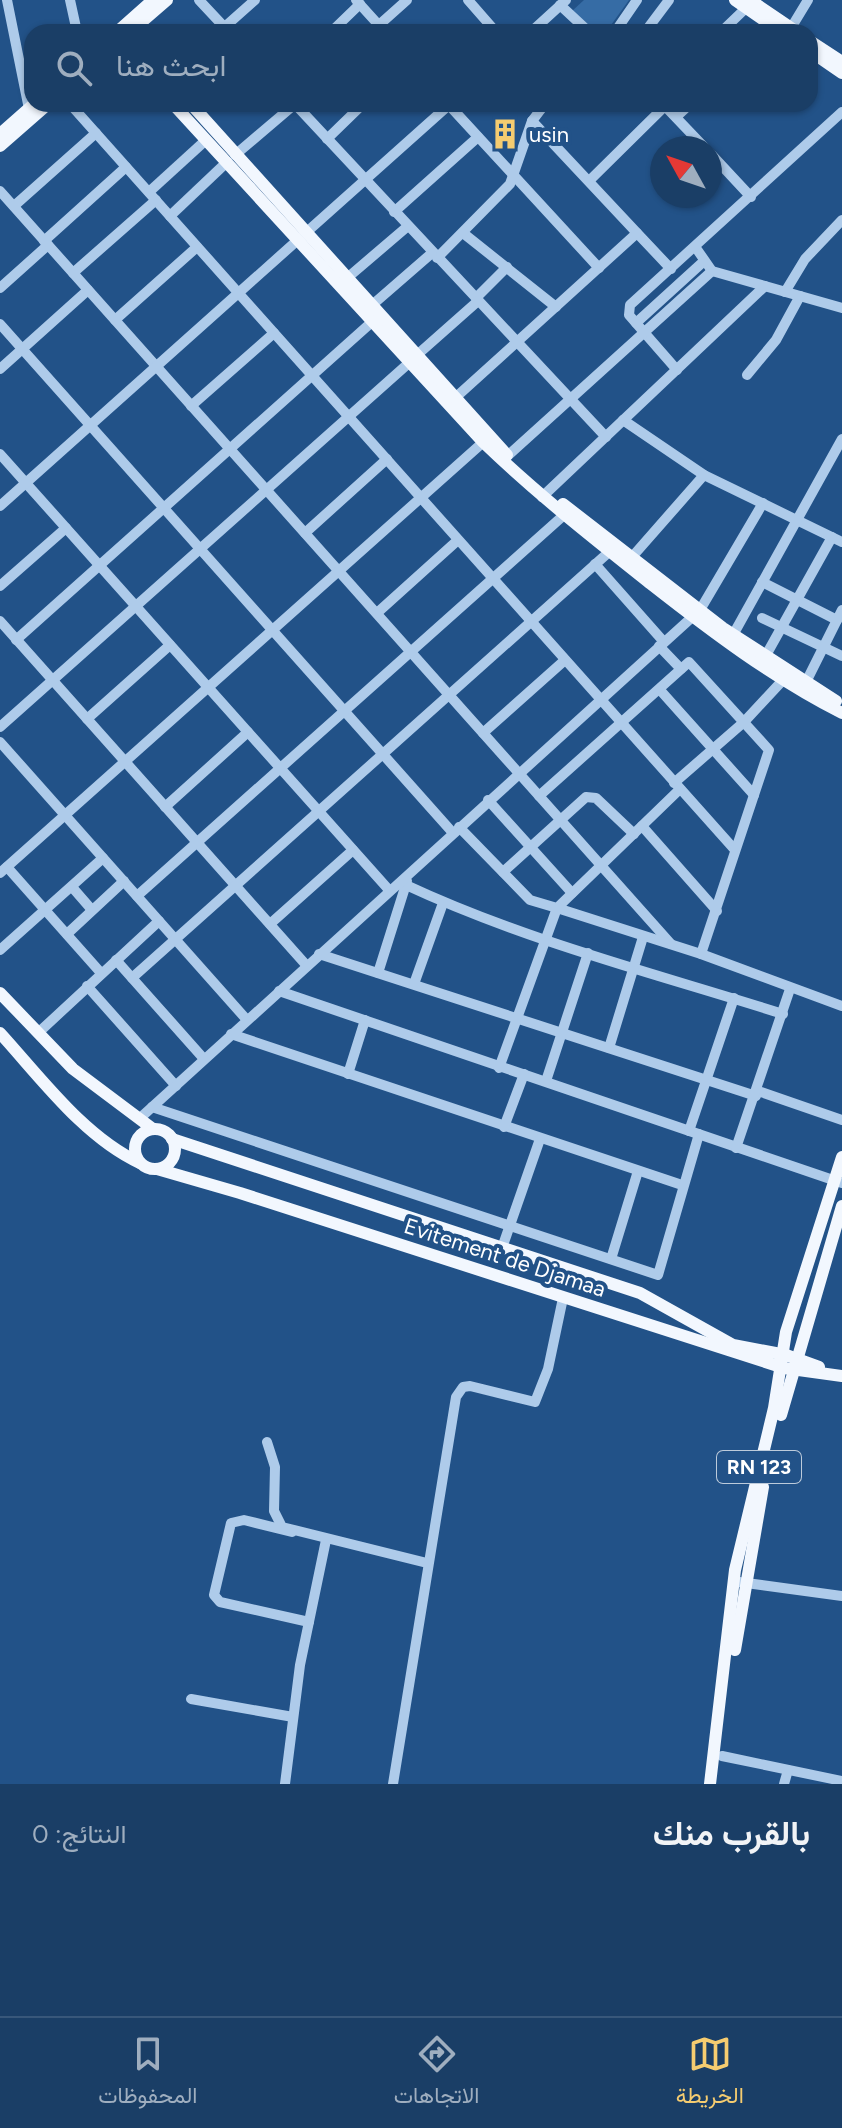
<!DOCTYPE html>
<html lang="ar">
<meta charset="utf-8">
<style>
body{margin:0;font-family:Figtree,Vazirmatn,sans-serif;background:#23456c;color:#f1f3f6;direction:rtl}
.compass{position:absolute;left:650px;top:136px;width:72px;height:72px;border-radius:50%;background:#1a3e66;box-shadow:0 2px 6px #0004;rotate:310deg}
.list{margin:0;padding:0;list-style:none}
h2{display:flex;justify-content:space-between;align-items:center;height:104px;margin:0;padding:0 32px;font-size:34px}
h2 small{font-size:26px;font-weight:400;color:#9faebf}
.icon{flex:none;width:44px;height:44px;fill:none;stroke:currentColor;stroke-width:2;stroke-linecap:round;stroke-linejoin:round}
.map{position:relative;flex:none;width:842px;height:1784px;overflow:hidden;direction:ltr}
.search{position:absolute;background:#1a3e66;box-shadow:0 2px 6px #0004;left:24px;right:24px;top:24px;height:88px;display:flex;align-items:center;gap:20px;box-sizing:border-box;padding:0 28px;border-radius:24px;color:#9faebf;font-size:30px}
.sheet{height:232px;background:#1a3e66}
nav{display:flex;justify-content:space-around;align-items:center;box-sizing:border-box;height:112px;border-top:2px solid #38577a;background:#1a3e66;font-size:22px;color:#9faebf}
nav a{display:grid;justify-items:center;gap:4px}
nav .on{color:#f5cc70}
.map>svg:first-child{display:block}
.green{fill:#366ca5}
.lines{fill:none;stroke-linecap:round;stroke-linejoin:round}
.minor{stroke:#aecbea;stroke-width:10}
.major{stroke:#f2f7fe;stroke-width:12}
.labels{text-anchor:middle;stroke-width:8;stroke-linejoin:round;paint-order:stroke}
.shield{fill:#225288;stroke:#bdcbdb;stroke-width:2}
.shield-label{font-size:20px;font-weight:bold;fill:#fff}
.poi-label{font-size:22px;fill:#fff;stroke:#225288;text-anchor:start}
.street-label{font-size:22px;fill:#fff;stroke:#225288}
</style>
<div class="map">
<svg width="842" height="1784" viewBox="0 0 842 1784">
<rect width="100%" height="100%" fill="#225288"/>
<!-- green -->
<path class="green" d="M584 0H629L606 32H590L571 12Z"/>
<g class="lines">
<!-- minor -->
<g class="minor">
<path d="M7 0 29 109"/>
<path d="M70 0 77 32"/>
<path d="M199 0 228 31"/>
<path d="M356 0 385 32"/>
<path d="M468 0 496 32"/>
<path d="M560 5 589 32"/>
<path d="M379 25 407 0"/>
<path d="M791 28 808 0"/>
<path d="M219 32 255 0"/>
<path d="M331 32 360 4"/>
<path d="M531 32 566 0"/>
<path d="M615 32 637 0"/>
<path d="M645 32 669 0"/>
<path d="M721 32 746 8"/>
<path d="M70 104 735 850"/>
<path d="M295 104 606 437"/>
<path d="M448 104 599 268"/>
<path d="M663 104 705 148"/>
<path d="M676 117 690 104"/>
<path d="M327 139 363 104"/>
<path d="M710 153 751 197"/>
<path d="M235 155 295 104"/>
<path d="M589 181 665 106"/>
<path d="M0 191 671 944"/>
<path d="M149 192 206 140"/>
<path d="M14 206 96 133"/>
<path d="M394 212 478 137"/>
<path d="M170 216 227 162"/>
<path d="M463 233 556 307"/>
<path d="M637 233 671 269"/>
<path d="M44 241 126 167"/>
<path d="M696 248 712 271 842 308"/>
<path d="M437 258 510 184 532 121 545 104"/>
<path d="M73 273 156 200"/>
<path d="M346 279 408 226"/>
<path d="M0 288 48 245"/>
<path d="M785 292 805 259 842 220"/>
<path d="M476 298 507 267"/>
<path d="M371 306 432 253"/>
<path d="M115 320 197 247"/>
<path d="M636 323 703 262"/>
<path d="M0 324 453 833"/>
<path d="M417 355 478 301"/>
<path d="M0 369 88 290"/>
<path d="M677 370 629 315 630 305 842 112"/>
<path d="M747 375 776 340 800 296"/>
<path d="M455 398 637 233 532 121"/>
<path d="M191 406 274 333"/>
<path d="M623 420 704 475 842 542"/>
<path d="M0 454 389 890"/>
<path d="M503 460 712 271"/>
<path d="M542 497 765 286"/>
<path d="M0 506 450 104"/>
<path d="M305 533 387 459"/>
<path d="M632 557 704 475"/>
<path d="M595 564 664 642"/>
<path d="M762 582 837 620"/>
<path d="M0 586 66 528"/>
<path d="M377 613 458 540"/>
<path d="M762 618 842 656"/>
<path d="M0 621 307 966"/>
<path d="M733 635 842 439"/>
<path d="M16 640 373 321"/>
<path d="M659 646 681 669"/>
<path d="M765 657 832 537"/>
<path d="M805 684 842 610"/>
<path d="M660 690 754 795"/>
<path d="M87 719 170 645"/>
<path d="M0 727 410 362"/>
<path d="M483 733 565 660"/>
<path d="M0 742 247 1020"/>
<path d="M674 783 744 722 783 680"/>
<path d="M539 796 689 662 769 750 701 954"/>
<path d="M488 800 572 893"/>
<path d="M165 807 248 732"/>
<path d="M642 826 717 911"/>
<path d="M459 827 530 900 557 908 680 789"/>
<path d="M7 867 101 973"/>
<path d="M503 872 586 797 596 798 634 834"/>
<path d="M0 873 489 437"/>
<path d="M406 885C526 941 657 974 783 1014"/>
<path d="M72 887 92 910"/>
<path d="M137 896 564 515"/>
<path d="M270 924 353 850"/>
<path d="M67 934 124 881"/>
<path d="M0 950 103 858"/>
<path d="M319 954 756 1096"/>
<path d="M116 960 204 1059"/>
<path d="M378 973 407 881"/>
<path d="M132 978 609 552"/>
<path d="M414 984 443 903"/>
<path d="M87 986 176 1086"/>
<path d="M279 991 842 1183"/>
<path d="M38 1033 159 921"/>
<path d="M231 1034 682 1185"/>
<path d="M609 1048 643 937"/>
<path d="M499 1068 557 908 701 954 842 1006"/>
<path d="M348 1074 365 1020"/>
<path d="M546 1081 588 953"/>
<path d="M758 1091 842 1120"/>
<path d="M152 1107 658 1275 699 1134"/>
<path d="M139 1119 700 610 763 503"/>
<path d="M504 1127 524 1074"/>
<path d="M689 1131 734 998"/>
<path d="M736 1148 790 989"/>
<path d="M502 1248 540 1139"/>
<path d="M611 1259 638 1171"/>
<path d="M267 1442 275 1467 274 1511 282 1527 427 1563"/>
<path d="M292 1532 244 1520 231 1523 214 1595 220 1602 309 1622"/>
<path d="M739 1582 842 1596"/>
<path d="M191 1699 293 1717"/>
<path d="M722 1756 842 1781"/>
<path d="M285 1784 300 1665 326 1540"/>
<path d="M393 1784 456 1397 463 1387 470 1386 535 1402 548 1369 563 1298"/>
<path d="M784 1784 788 1770"/>
</g>
<!-- major -->
<g class="major">
<path d="M735 0 781 32"/>
<path d="M750 0 797 32"/>
<path d="M117 32 153 0"/>
<path d="M130 32 167 0"/>
<path d="M810 41 842 62"/>
<path d="M810 51 842 73"/>
<path d="M173 104 483 442C536 493 593 538 651 584 711 631 773 678 842 713"/>
<path d="M191 104 507 455"/>
<path d="M0 134 34 104"/>
<path d="M0 146 48 104"/>
<path d="M563 504 723 628 836 701"/>
<path d="M0 993 73 1069 153 1129"/>
<path d="M0 1033C41 1078 84 1137 140 1163"/>
<circle cx="155" cy="1149" r="20"/>
<path d="M172 1139 640 1293 733 1345 786 1355 819 1367"/>
<path d="M157 1169 240 1193 784 1368 842 1376"/>
<path d="M781 1415 842 1206"/>
<path d="M735 1650 763 1487"/>
<path d="M710 1784 735 1570 774 1408 786 1332 842 1157"/>
</g>
</g>
<!-- icons -->
<defs>
<g id="building-bare" transform="scale(2.4)"><path d="M-4-6H4V6H1V3H-1V6H-4ZM-2.5-4.3h1.7v1.8h-1.7ZM.8-4.3h1.7v1.8H.8ZM-2.5-1h1.7V.8h-1.7ZM.8-1h1.7V.8H.8Z" fill="#f5cc70" stroke="#225288" stroke-width="2.5" paint-order="stroke"/></g>
</defs>
<g fill-rule="evenodd">
<use href="#building-bare" x="505" y="134"/>
</g>
<g class="labels">
<!-- shield labels -->
<rect class="shield" x="717" y="1451" width="84" height="32" rx="6"/>
<g class="shield-label">
<text x="759" y="1474">RN 123</text>
</g>
<!-- poi labels -->
<g class="poi-label">
<text x="529" y="142">usin</text>
</g>
<!-- street labels -->
<g class="street-label">
<text transform="translate(505 1257) rotate(18)" y="8">Evitement de Djamaa</text>
</g>
</g>
</svg>
<svg class="compass" viewBox="-18 -18 36 36"><path d="M0-13l5 13h-10z" fill="#e53935"/><path d="M0 13l5-13h-10z" fill="#9faebf"/></svg>
<div class="search"><svg class="icon" aria-label="search" viewBox="0 0 24 24"><circle cx="10" cy="10" r="6"/><path d="M15 15l6 6"/></svg>ابحث هنا</div>
</div>
<section class="sheet">
<h2>بالقرب منك<small>النتائج: 0</small></h2>
<ul class="list">
</ul>
</section>
<nav>
<a class="on"><svg class="icon" aria-label="map" viewBox="0 0 24 24"><path d="M3 6l6-2 6 2 6-2v14l-6 2-6-2-6 2zM9 4v14M15 6v14"/></svg>الخريطة</a>
<a><svg class="icon" aria-label="directions" viewBox="0 0 24 24"><path d="M12 3l9 9-9 9-9-9zM9 14v-3h6M13 9l2 2-2 2"/></svg>الاتجاهات</a>
<a><svg class="icon" aria-label="saved" viewBox="0 0 24 24"><path d="M7 4h10v16l-5-4-5 4z"/></svg>المحفوظات</a>
</nav>
